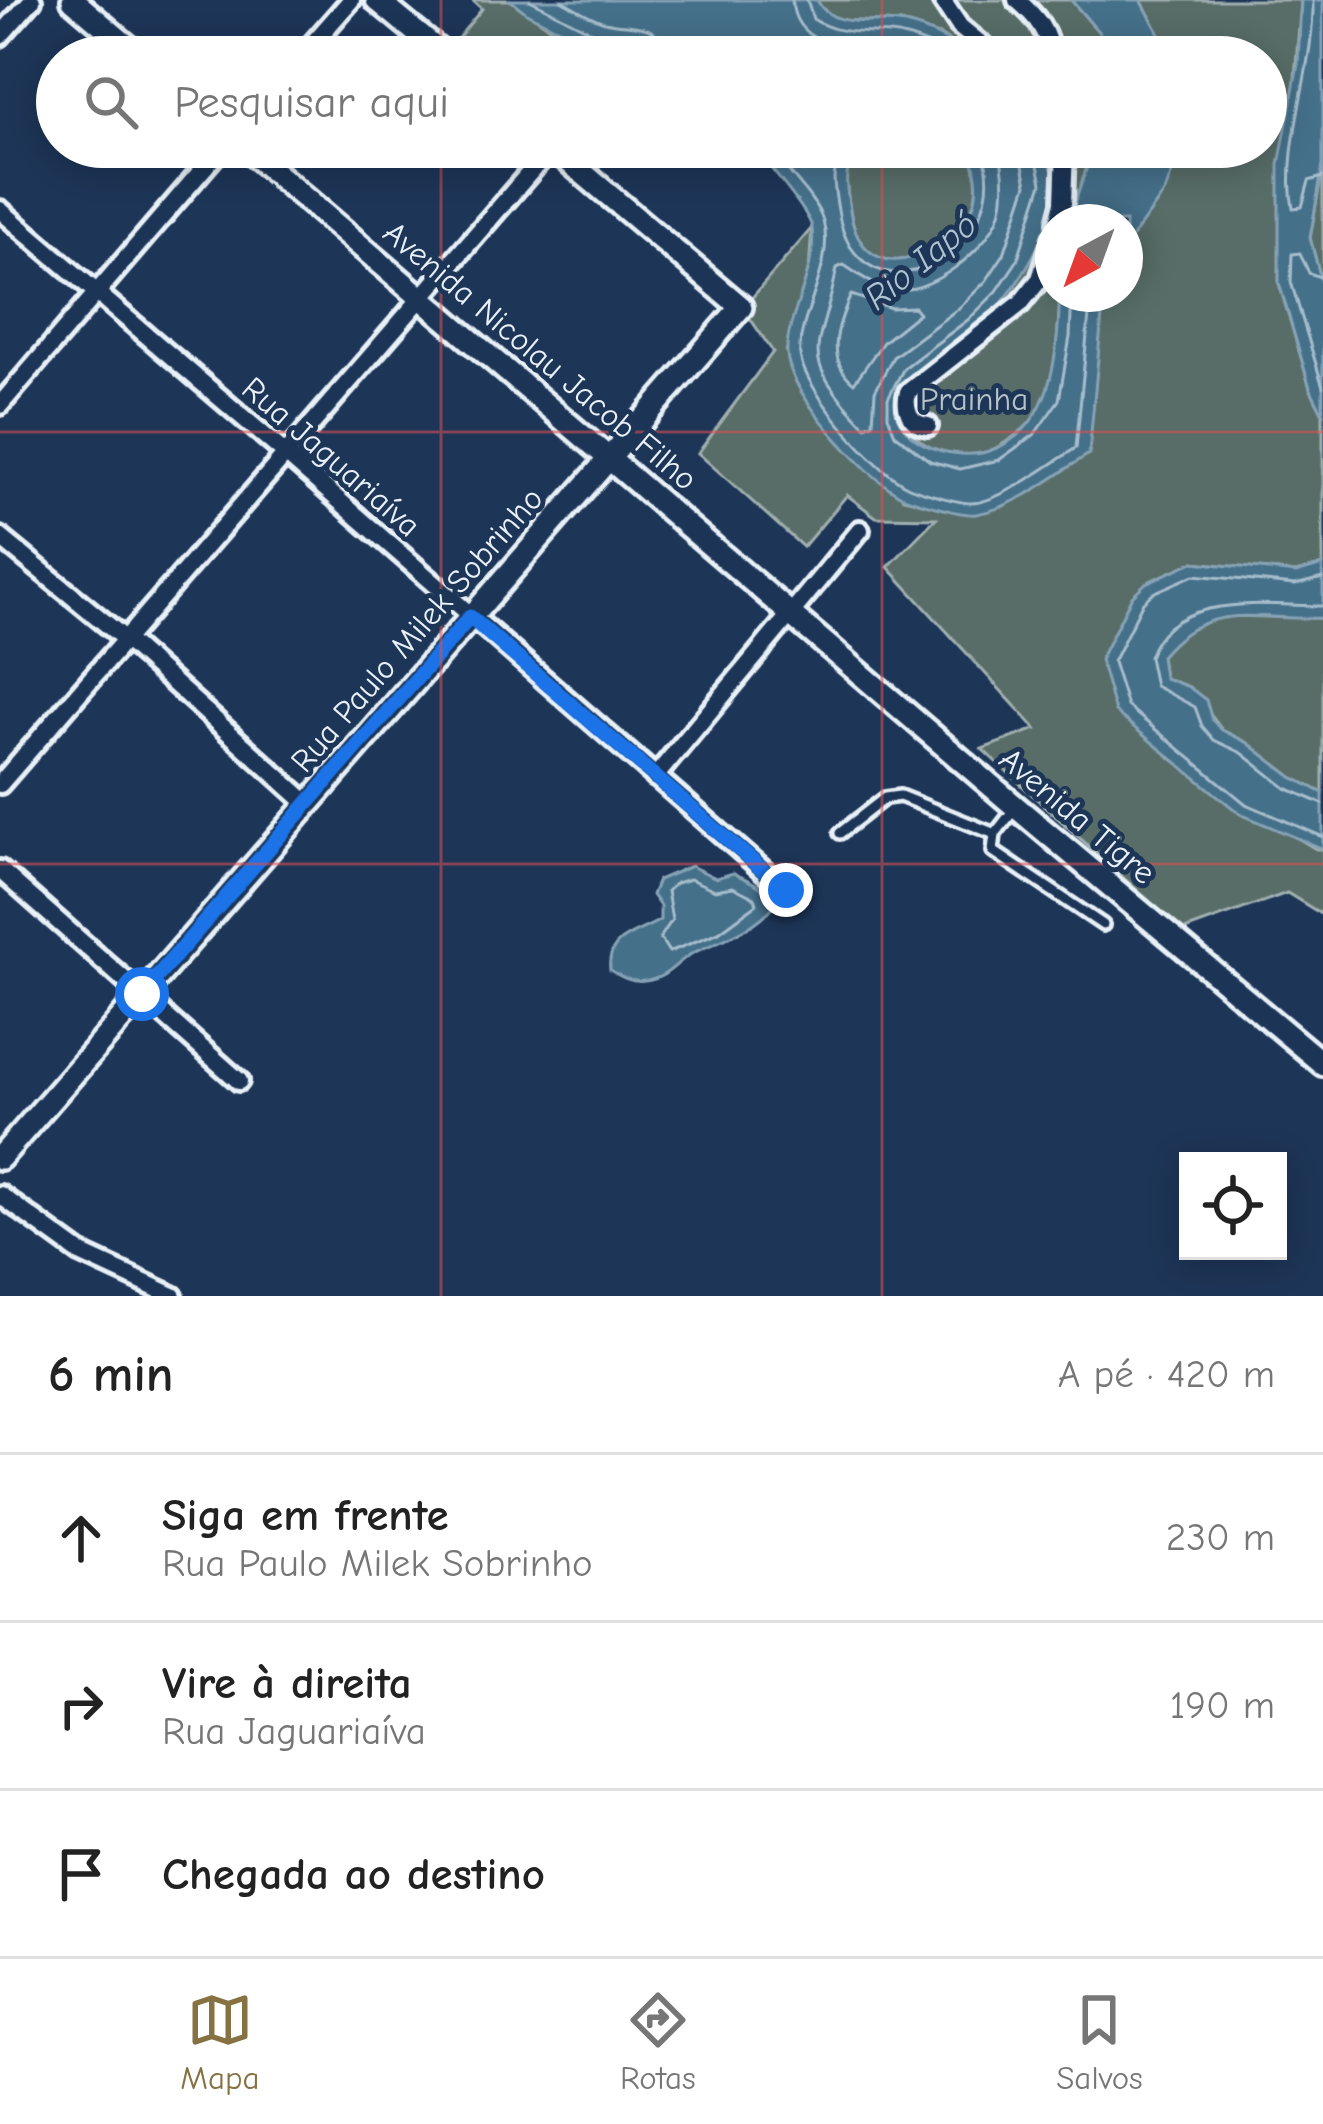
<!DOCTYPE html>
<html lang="pt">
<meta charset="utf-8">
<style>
body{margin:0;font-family:"Comic Neue",sans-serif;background:#f2f2f2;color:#222}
.controls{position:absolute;right:36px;bottom:36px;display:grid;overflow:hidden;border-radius:0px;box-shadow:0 6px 30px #0003}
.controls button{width:108px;height:108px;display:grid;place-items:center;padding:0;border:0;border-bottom:3px solid #e0e0e0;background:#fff;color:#222;font:60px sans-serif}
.compass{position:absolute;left:1035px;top:204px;width:108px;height:108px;border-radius:50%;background:#fff;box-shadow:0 6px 30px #0003;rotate:221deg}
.stop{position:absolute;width:36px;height:36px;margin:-27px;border:9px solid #1a73e8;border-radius:50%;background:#fff}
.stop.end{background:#1a73e8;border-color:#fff;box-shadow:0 3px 12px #0008}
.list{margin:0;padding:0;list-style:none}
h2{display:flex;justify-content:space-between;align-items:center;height:156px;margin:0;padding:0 48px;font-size:51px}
h2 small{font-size:39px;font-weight:400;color:#767676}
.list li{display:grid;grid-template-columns:78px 1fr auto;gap:36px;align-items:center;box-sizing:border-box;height:168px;padding:0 48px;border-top:3px solid #e0e0e0}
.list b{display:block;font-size:45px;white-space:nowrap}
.list p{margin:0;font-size:39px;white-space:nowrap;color:#767676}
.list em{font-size:39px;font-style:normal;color:#767676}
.icon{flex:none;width:66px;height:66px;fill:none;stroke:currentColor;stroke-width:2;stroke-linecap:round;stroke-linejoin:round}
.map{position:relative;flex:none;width:1323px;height:1296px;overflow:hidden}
.search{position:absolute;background:#fff;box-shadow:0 6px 30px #0003;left:36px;right:36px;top:36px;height:132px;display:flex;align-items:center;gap:30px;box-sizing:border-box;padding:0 42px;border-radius:66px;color:#767676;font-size:45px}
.sheet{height:660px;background:#fff}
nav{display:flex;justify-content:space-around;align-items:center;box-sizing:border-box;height:168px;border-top:3px solid #e0e0e0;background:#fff;font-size:33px;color:#767676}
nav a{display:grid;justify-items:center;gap:6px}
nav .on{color:#857141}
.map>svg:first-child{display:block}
.green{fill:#596d68;stroke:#a0afb0;stroke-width:3}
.water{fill:#446f8a;stroke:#86a3b6;stroke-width:3}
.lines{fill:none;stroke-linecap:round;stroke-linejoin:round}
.shore{stroke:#a6bdcc;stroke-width:3}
.service-casing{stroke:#e8f1f8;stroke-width:18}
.minor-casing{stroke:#e8f1f8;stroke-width:26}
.tertiary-casing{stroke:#e8f1f8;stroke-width:30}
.service{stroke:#1d3557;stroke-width:9}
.minor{stroke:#1d3557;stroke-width:16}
.tertiary{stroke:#1d3557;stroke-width:21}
.route{stroke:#1a73e8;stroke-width:15}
.grid{fill:none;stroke:#da5052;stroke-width:3;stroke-opacity:0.55}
.labels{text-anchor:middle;stroke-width:10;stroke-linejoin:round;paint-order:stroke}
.street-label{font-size:33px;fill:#e8f1f8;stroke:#1d3557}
.park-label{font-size:33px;fill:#b6c3c6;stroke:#1d3557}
.water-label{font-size:36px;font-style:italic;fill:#afc4d2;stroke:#1d3557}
</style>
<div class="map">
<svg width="1323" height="1296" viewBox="0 0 1323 1296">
<rect width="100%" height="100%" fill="#1d3557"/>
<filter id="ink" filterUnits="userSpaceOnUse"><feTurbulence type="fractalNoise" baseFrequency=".00833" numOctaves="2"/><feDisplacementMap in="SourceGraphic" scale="24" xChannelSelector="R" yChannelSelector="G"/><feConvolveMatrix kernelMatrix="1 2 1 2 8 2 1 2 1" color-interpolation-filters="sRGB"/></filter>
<g filter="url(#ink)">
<!-- green -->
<g class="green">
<path d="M472 0H510L552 29 598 48 673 57H469L453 44 482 9Z"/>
<path d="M817 0H1071L1102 36 1110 57H974L940 35 901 23 839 20 822 11Z"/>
<path d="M1141 0H1301L1279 283 1310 388 1323 414V565L1296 573 1193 562 1146 583 1167 755 1199 779 1316 849H1323V915L1287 893 1182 931 982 749 1036 729 888 567 936 518 876 517 847 495 803 547 698 453 773 352 743 308 812 228 809 271 786 352 903 498 935 505 1002 507 1088 454 1101 300 1104 294H1125V247L1181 147H1266V57H1172Z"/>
<path d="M856 147H968C976 166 981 191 971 211 966 221 953 231 945 238 905 273 858 269 850 210 845 180 844 175 856 147Z"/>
<path d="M1045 147H1094L1068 222H1053V294H1060C1058 326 1058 364 1047 395 1037 426 993 458 960 457 938 456 919 441 904 427L900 399 914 374 954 346 1039 242 1055 181Z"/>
<path d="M1323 165V287L1310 238Z"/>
<path d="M1226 616 1323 618V793L1292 777 1248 743 1222 730 1189 687 1164 678 1161 656C1180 633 1197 623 1226 616Z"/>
</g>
<!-- water -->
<g class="water">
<path d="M510 0H817C832 31 875 18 905 24 931 30 952 42 974 57H673L598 48 528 14Z"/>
<path d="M1071 0H1141L1172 57H1110L1102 36Z"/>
<path d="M1301 0H1323V165L1310 238 1323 287V414L1310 388 1279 283V165L1298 64Z"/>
<path d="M755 147H856C844 175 845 180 850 210 858 269 905 273 945 238 954 231 966 221 971 211 981 191 976 167 968 147H1045C1048 158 1054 171 1055 183 1055 234 1010 302 972 333 948 352 917 365 903 393 881 440 952 463 989 451 1055 429 1057 352 1060 294H1104L1089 454C1055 475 1016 508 976 514 963 516 910 501 898 494 863 473 789 395 787 353 785 319 818 271 812 228 810 212 767 166 755 147Z"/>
<path d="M1094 147H1181L1165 192 1125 247V222H1068Z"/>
<path d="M1193 562 1296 573 1323 565V618C1256 621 1208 599 1161 656L1164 678 1189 687 1206 700 1212 720 1222 730 1248 743 1292 777 1323 793V849L1240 814 1115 712 1100 660 1132 596 1146 583Z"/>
<path d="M691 866 716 878 733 873C751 882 767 886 774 906 750 933 723 938 693 953 676 962 667 979 645 981 632 983 621 977 610 970 606 936 638 934 660 920V906L652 895 658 880Z"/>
</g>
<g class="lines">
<!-- shore -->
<g class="shore">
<path d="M530 0 600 36 641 40 648 48 649 57"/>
<path d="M561 0C574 7 590 18 605 22 632 29 662 19 664 57"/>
<path d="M792 0C795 61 878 44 919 57"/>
<path d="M807 0 813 19C840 37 867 30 898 35 918 39 936 47 952 57"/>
<path d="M1313 0C1315 67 1281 147 1293 208L1302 207 1309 181 1323 177"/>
<path d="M770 147C785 170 816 198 823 221 836 264 796 320 800 355 804 390 877 473 909 487 921 492 959 503 971 503 999 503 1052 463 1076 448L1091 294"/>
<path d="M843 147C831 175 833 181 838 210 857 336 1022 250 981 147"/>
<path d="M997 147C1006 170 1007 207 993 228 976 256 936 287 903 290 881 292 861 276 844 265L837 268C821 356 793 350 865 426L873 423 875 391 893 357 959 308 986 281 1004 254 1027 184 1019 147"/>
<path d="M1034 147 1042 183 1017 261 997 291 969 319 904 368 888 398V416L895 434 930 461 960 469 999 460 1034 435 1059 400 1070 337 1072 294"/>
<path d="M1323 278 1309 273 1300 253 1292 254 1291 282 1323 387"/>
<path d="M851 295 891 308 914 307 919 313 883 342 854 383C825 360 837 325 851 295Z"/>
<path d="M1323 578 1295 585 1194 575 1153 593 1143 602 1113 662 1127 706 1246 804 1323 837"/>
<path d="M1323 606C1268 606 1171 590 1149 657L1155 686 1195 707 1202 726 1214 740 1242 753 1286 788 1323 804"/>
<path d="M690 879 715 890 733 887 755 898 757 904 719 932 669 952 660 938 672 920 667 891 676 883Z"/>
</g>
<!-- service casing -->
<g class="service-casing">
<g id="service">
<path d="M1016 807 995 834 993 851 1103 925"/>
<path d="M840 833 885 798 900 796 995 834"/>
</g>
</g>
<!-- minor casing -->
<g class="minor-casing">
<g id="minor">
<path d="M942 0 960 27 997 57"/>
<path d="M1017 0C1037 17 1048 31 1051 57"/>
<path d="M0 36 32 0"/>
<path d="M301 57 351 0"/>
<path d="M0 210 288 456 786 890"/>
<path d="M1058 222 1063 203 1065 147"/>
<path d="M0 405 222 147"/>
<path d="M928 426C909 424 904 408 908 392L1020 304 1040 279 1053 238"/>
<path d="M0 537 126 640 307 803"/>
<path d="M655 777 860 530"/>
<path d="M0 784 552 147"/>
<path d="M0 870 239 1081"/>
<path d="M0 1195 80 1253 173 1296"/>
</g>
</g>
<!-- tertiary casing -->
<g class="tertiary-casing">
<g id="tertiary">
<path d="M73 0 140 57"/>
<path d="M377 0 446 57"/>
<path d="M245 147 1016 807 1323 1064"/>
<path d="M0 1158 741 307 552 147"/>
</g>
</g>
<!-- service -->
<use href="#service" class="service"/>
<!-- minor -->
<use href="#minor" class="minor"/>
<!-- tertiary -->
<use href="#tertiary" class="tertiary"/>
</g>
</g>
<g class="lines" filter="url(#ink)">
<!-- route -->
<path class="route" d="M142 994 470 617 786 890"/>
</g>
<!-- grid -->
<path class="grid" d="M441 0V57M882 0V57M441 147V1296M882 147V1296M0 432H1323M0 864H1323"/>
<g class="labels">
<!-- street labels -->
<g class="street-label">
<text transform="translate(541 355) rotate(40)" y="12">Avenida Nicolau Jacob Filho</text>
<text transform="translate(332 456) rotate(41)" y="12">Rua Jaguariaíva</text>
<text transform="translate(416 629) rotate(-49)" y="12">Rua Paulo Milek Sobrinho</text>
<text transform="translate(1078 815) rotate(40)" y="12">Avenida Tigre</text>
</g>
<!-- park labels -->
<g class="park-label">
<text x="974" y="410">Prainha</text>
</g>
<!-- water labels -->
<g class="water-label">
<text transform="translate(920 260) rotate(-39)" y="13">Rio Iapó</text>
</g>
</g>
</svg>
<div class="controls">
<button><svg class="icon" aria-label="locate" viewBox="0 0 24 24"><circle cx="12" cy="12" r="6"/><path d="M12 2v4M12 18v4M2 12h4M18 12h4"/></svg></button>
</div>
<svg class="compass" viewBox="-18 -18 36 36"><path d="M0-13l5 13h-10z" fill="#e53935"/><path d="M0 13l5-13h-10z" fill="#767676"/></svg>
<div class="stop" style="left:142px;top:994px"></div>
<div class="stop end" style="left:786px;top:890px"></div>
<div class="search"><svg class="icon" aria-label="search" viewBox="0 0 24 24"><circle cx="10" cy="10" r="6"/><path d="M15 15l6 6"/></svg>Pesquisar aqui</div>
</div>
<section class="sheet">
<h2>6 min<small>A pé · 420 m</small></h2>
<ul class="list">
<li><svg class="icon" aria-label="ahead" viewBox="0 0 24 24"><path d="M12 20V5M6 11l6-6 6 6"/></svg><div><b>Siga em frente</b><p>Rua Paulo Milek Sobrinho</p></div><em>230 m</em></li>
<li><svg class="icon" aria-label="right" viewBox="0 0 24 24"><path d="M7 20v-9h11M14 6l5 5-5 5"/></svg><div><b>Vire à direita</b><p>Rua Jaguariaíva</p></div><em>190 m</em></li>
<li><svg class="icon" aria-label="arrive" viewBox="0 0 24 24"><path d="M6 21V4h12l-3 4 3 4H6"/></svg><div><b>Chegada ao destino</b></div></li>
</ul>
</section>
<nav>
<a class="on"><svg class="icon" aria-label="map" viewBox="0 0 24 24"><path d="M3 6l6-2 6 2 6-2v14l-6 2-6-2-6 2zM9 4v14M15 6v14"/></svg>Mapa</a>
<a><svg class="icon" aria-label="directions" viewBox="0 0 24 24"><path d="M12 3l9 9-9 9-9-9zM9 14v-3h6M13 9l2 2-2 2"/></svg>Rotas</a>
<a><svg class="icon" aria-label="saved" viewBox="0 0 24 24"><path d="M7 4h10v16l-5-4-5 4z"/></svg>Salvos</a>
</nav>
